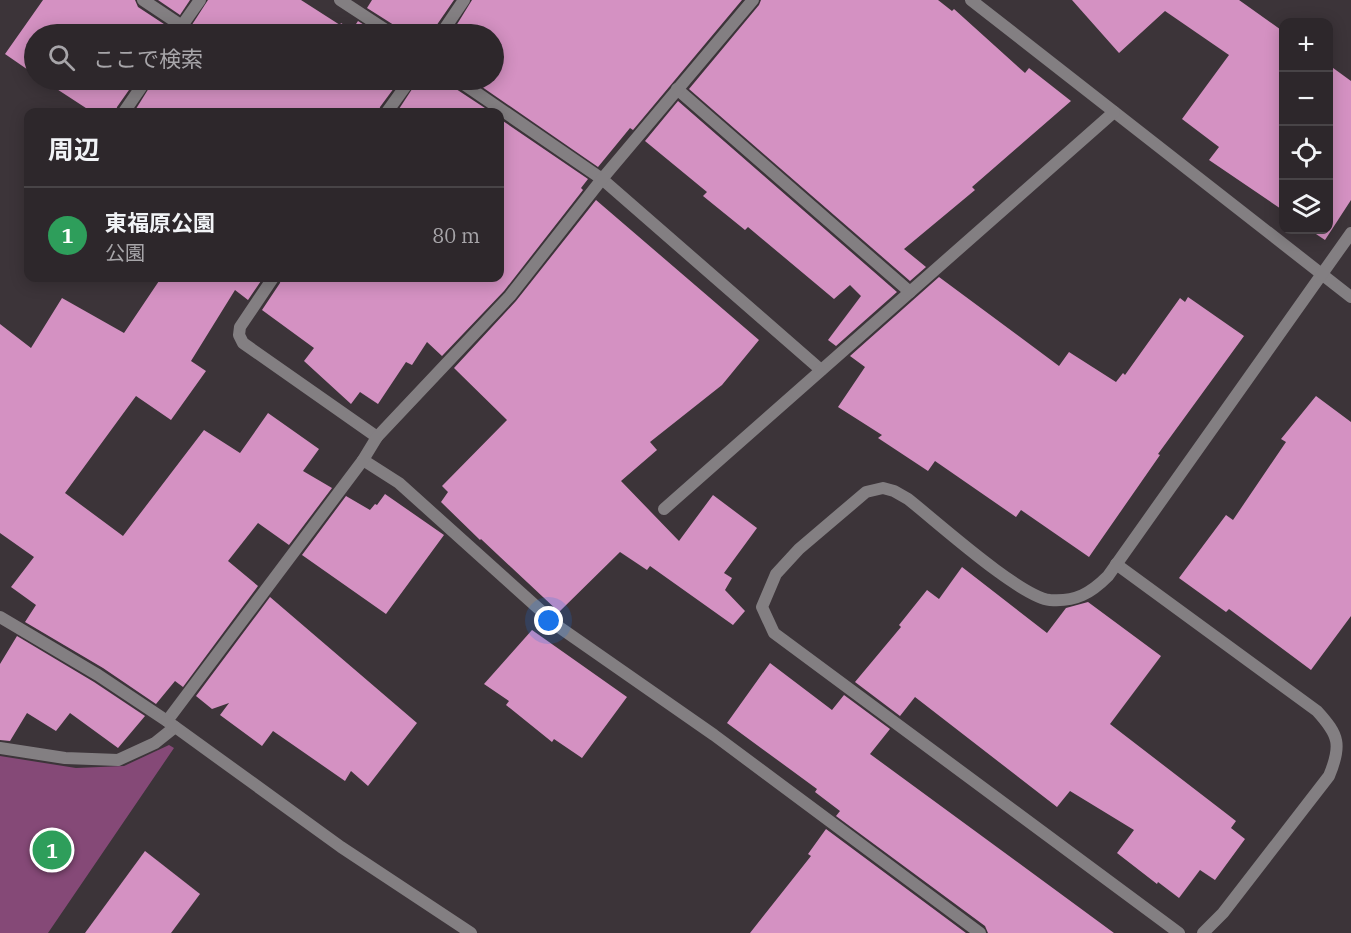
<!DOCTYPE html>
<html lang="ja">
<meta charset="utf-8">
<style>
body{margin:0;font-family:"IBM Plex Serif","Noto Sans JP",serif;background:#352f33;color:#f1f3f6}
.controls{position:absolute;right:18px;top:18px;display:grid;overflow:hidden;border-radius:12px;box-shadow:0 3px 15px #0003}
.controls button{width:54px;height:54px;display:grid;place-items:center;padding:0;border:0;border-bottom:2px solid #484447;background:#2d272b;color:#f1f3f6;font:30px sans-serif}
.you{position:absolute;left:549px;top:621px;width:21px;height:21px;margin:-15px;border:4px solid #fff;border-radius:50%;background:#1a73e8;box-shadow:0 0 0 9px #1a73e833}
.badge{display:grid;place-items:center;width:39px;height:39px;border-radius:50%;background:#bca0f2;color:#fff;font-size:20px;font-weight:700}
.pin{position:absolute;translate:-50% -50%;border:3px solid #fff;box-shadow:0 2px 6px #0006}
.list{margin:0;padding:0;list-style:none}
h2{display:flex;justify-content:space-between;align-items:center;height:78px;margin:0;padding:0 24px;font-size:26px}
h2 small{font-size:20px;font-weight:400;color:#a7a5a9}
.list li{display:grid;grid-template-columns:39px 1fr auto;gap:18px;align-items:center;box-sizing:border-box;height:96px;padding:0 24px;border-top:2px solid #484447}
.list b{display:block;font-size:22px;white-space:nowrap}
.list p{margin:0;font-size:20px;white-space:nowrap;color:#a7a5a9}
.list em{font-size:20px;font-style:normal;color:#a7a5a9}
.icon{flex:none;width:33px;height:33px;fill:none;stroke:currentColor;stroke-width:2;stroke-linecap:round;stroke-linejoin:round}
.map{position:relative;flex:none;width:1351px;height:933px;overflow:hidden}
.search{position:absolute;background:#2d272b;box-shadow:0 3px 15px #0003;left:24px;top:24px;width:480px;height:66px;display:flex;align-items:center;gap:15px;box-sizing:border-box;padding:0 21px;border-radius:33px;color:#a7a5a9;font-size:22px}
.panel{position:absolute;background:#2d272b;box-shadow:0 3px 15px #0003;left:24px;top:108px;width:480px;height:174px;border-radius:12px}
.map>svg:first-child{display:block}
.green{fill:#854977}
.building{fill:#d491c2}
.lines{fill:none;stroke-linecap:round;stroke-linejoin:round}
.service{stroke:#837f82;stroke-width:12}
.minor{stroke:#837f82;stroke-width:12}
</style>
<div class="map">
<svg width="1351" height="933" viewBox="0 0 1351 933">
<rect width="100%" height="100%" fill="#3c3439"/>
<!-- green -->
<path class="green" d="M169 745 174 748 48 933H0V756L76 768 124 766Z"/>
<!-- building -->
<g class="building">
<path d="M43 0H135L138 7 170 28 168 34H34V74L5 54Z"/>
<path d="M158 0H190L180 15Z"/>
<path d="M208 0H301L340 25 341 23 352 30 358 21 378 34H186Z"/>
<path d="M372 0H454L434 29 433 34H400L397 27 367 8Z"/>
<path d="M472 0H742L633 130 630 128 598 167 472 80H494V34H451Z"/>
<path d="M761 0H938L952 11 954 9 1025 73 1029 68 1071 101 972 187 975 190 904 249 926 267 910 281 689 89 759 5Z"/>
<path d="M1072 0H1239L1284 32V211L1209 160 1219 147 1182 119 1229 55 1165 11 1119 53Z"/>
<path d="M1329 65 1351 81V200L1325 240 1310 230H1329Z"/>
<path d="M43 80H136L117 107 116 112H92Z"/>
<path d="M154 80H400L380 107 379 112H134Z"/>
<path d="M418 80H450L453 87 491 112H397Z"/>
<path d="M678 101 897 292 836 346 828 340 861 296 850 285 834 299 748 227 745 230 703 196 707 192 645 141Z"/>
<path d="M500 119 588 179 581 188 583 190 504 291 442 356 427 342 412 365 406 362 378 404 360 392 351 404 304 361 314 348 262 310 280 283 281 278H500Z"/>
<path d="M596 200 759 340 722 385 650 442 657 450 621 481 679 541 713 495 757 528 724 573 732 578 725 590 745 611 733 625 650 566 647 570 620 552 559 612 481 539 480 540 441 502 448 492 442 486 507 420 454 368 516 301Z"/>
<path d="M939 277 1059 366 1069 352 1116 382 1123 373 1125 375 1180 298 1185 302 1188 297 1244 336 1158 454 1160 455 1089 557 1021 510 1016 517 935 461 928 471 878 438 882 435 838 407 865 367 850 356Z"/>
<path d="M161 278H263L248 300 235 290 191 361 206 371 171 420 136 396 65 493 123 536 204 430 240 453 268 413 319 449 303 471 332 488 289 545 258 523 228 561 258 586 183 687 175 681 156 704 103 668 25 622 36 605 11 587 34 557 0 533V324L31 348 62 298 124 333Z"/>
<path d="M1316 396 1351 422V616L1311 670 1229 609 1226 612 1179 578 1226 515 1233 520 1286 442 1281 439Z"/>
<path d="M385 494 444 535 386 614 302 555 346 496 370 510 375 504 377 505Z"/>
<path d="M962 567 1047 633 1066 608 1088 602 1161 656 1110 724 1236 821 1231 828 1245 839 1215 880 1200 870 1179 898 1158 882 1157 884 1117 853 1134 830 1070 791 1057 807 915 697 900 716 855 682 901 627 899 625 927 590 939 599Z"/>
<path d="M270 597 417 723 368 786 351 771 345 781 273 731 262 746 220 715 229 703 212 709 196 696Z"/>
<path d="M532 630 627 697 582 758 554 739 552 742 506 705 509 701 484 684Z"/>
<path d="M17 636 94 682 145 716 118 748 70 713 56 731 27 713 10 741 0 740V664Z"/>
<path d="M770 663 832 710 844 695 890 729 870 754 1114 933H988L985 926 836 816 840 811 815 792 817 789 727 723Z"/>
<path d="M826 829 966 933H750L811 856 808 854Z"/>
<path d="M145 851 200 894 171 933H85Z"/>
</g>
<g class="lines">
<!-- service -->
<g class="service">
<path d="M363 460 399 483 559 627 714 735 980 933"/>
<path d="M0 617 98 675 167 721"/>
<path d="M0 748 65 758 118 760 155 743 175 727"/>
</g>
<!-- minor -->
<g class="minor">
<path d="M143 0 182 26"/>
<path d="M340 0 392 34"/>
<path d="M971 0 1351 297"/>
<path d="M176 34 200 0"/>
<path d="M441 34 464 0"/>
<path d="M458 80 602 179 821 370"/>
<path d="M677 89 910 292"/>
<path d="M124 112 146 80"/>
<path d="M387 112 410 80"/>
<path d="M273 278 240 327 239 335 243 343 377 437"/>
<path d="M664 509 1114 112"/>
<path d="M1116 564 1317 711C1339 735 1342 745 1329 776L1223 913 1203 933"/>
<path d="M471 933 341 847 167 721 363 460 377 437 510 296 602 179 753 0"/>
<path d="M1179 933 774 633 762 607 776 574 799 549 866 492 883 488 894 491 908 499C936 521 1020 597 1050 600 1076 602 1091 593 1108 576L1351 233"/>
</g>
</g>
</svg>
<div class="controls">
<button>+</button>
<button>−</button>
<button><svg class="icon" aria-label="locate" viewBox="0 0 24 24"><circle cx="12" cy="12" r="6"/><path d="M12 2v4M12 18v4M2 12h4M18 12h4"/></svg></button>
<button><svg class="icon" aria-label="layers" viewBox="0 0 24 24"><path d="M12 4l9 5-9 5-9-5zM3 14l9 5 9-5"/></svg></button>
</div>
<div class="you"></div>
<div class="pin badge" style="left:52px;top:850px;background:#2e9e5b">1</div>
<div class="search"><svg class="icon" aria-label="search" viewBox="0 0 24 24"><circle cx="10" cy="10" r="6"/><path d="M15 15l6 6"/></svg>ここで検索</div>
<section class="panel">
<h2>周辺<small></small></h2>
<ul class="list">
<li><span class="badge" style="background:#2e9e5b">1</span><div><b>東福原公園</b><p>公園</p></div><em>80 m</em></li>
</ul>
</section>
</div>
